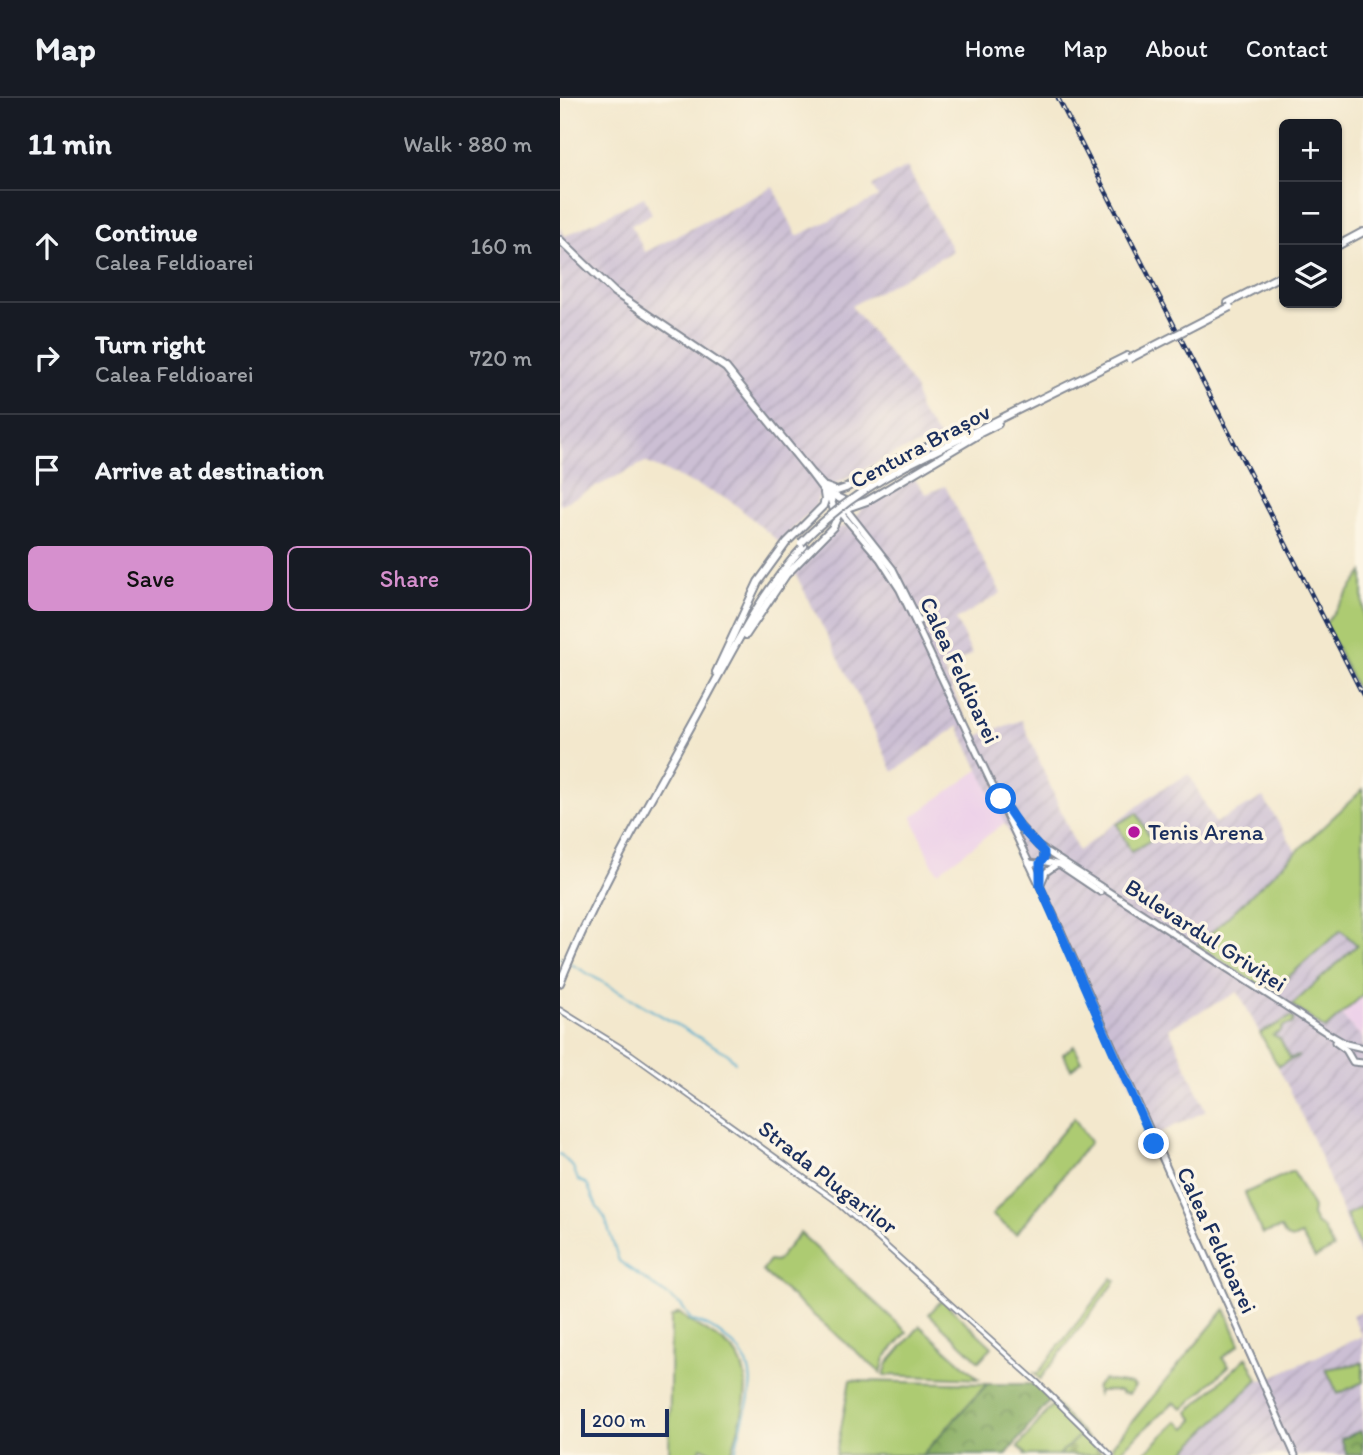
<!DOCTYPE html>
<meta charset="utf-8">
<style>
body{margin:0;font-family:Itim,sans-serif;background:#20242c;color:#f1f3f6}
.controls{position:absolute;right:21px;top:21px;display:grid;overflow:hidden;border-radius:10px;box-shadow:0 2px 5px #0004}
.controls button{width:63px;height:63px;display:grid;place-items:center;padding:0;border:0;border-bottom:2px solid #363941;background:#171b24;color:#f1f3f6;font:35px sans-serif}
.scale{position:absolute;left:21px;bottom:18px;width:88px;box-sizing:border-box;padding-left:7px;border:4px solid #1b2f5e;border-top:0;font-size:19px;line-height:24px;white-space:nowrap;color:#1b2f5e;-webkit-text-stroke:5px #fcf5e5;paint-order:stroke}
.stop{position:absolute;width:21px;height:21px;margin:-16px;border:5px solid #1a73e8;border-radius:50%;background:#fff}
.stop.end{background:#1a73e8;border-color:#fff;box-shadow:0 2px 7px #0008}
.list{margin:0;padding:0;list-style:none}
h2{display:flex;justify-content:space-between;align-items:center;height:91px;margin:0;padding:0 28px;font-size:30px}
h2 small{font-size:23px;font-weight:400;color:#9ea1a6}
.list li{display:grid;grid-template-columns:46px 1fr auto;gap:21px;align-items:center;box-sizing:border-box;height:112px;padding:0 28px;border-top:2px solid #363941}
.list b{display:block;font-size:26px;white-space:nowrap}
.list p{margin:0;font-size:23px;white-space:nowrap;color:#9ea1a6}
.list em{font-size:23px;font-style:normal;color:#9ea1a6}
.actions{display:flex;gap:14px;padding:21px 28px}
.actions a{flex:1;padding:16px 0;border:2px solid #d690ce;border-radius:10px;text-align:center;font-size:24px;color:#d690ce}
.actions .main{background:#d690ce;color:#111}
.icon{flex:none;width:38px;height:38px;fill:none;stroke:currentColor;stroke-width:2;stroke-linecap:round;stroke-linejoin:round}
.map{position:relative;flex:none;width:803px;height:1357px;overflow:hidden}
header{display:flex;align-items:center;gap:42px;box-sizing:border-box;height:98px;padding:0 35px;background:#171b24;border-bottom:2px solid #363941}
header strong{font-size:33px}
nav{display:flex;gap:38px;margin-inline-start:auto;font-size:24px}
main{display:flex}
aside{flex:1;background:#171b24}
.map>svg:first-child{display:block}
.built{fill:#edd1e9}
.industrial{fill:url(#industrial-furrows)}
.grass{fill:#adcb72;stroke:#647d68;stroke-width:2}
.forest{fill:url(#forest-crowns);stroke:#526f61;stroke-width:2}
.cemetery{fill:url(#cemetery-stones);stroke:#647d68;stroke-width:2}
.park{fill:url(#park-tufts);stroke:#647d68;stroke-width:2}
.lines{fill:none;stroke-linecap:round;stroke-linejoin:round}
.stream{stroke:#4daacc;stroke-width:2}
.minor-casing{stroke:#878c96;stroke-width:7}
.major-casing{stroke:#878c96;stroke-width:9}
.highway-casing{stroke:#878c96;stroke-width:10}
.minor{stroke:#fff;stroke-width:3.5}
.major{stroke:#fff;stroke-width:5}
.highway{stroke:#fff;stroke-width:6}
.rail-casing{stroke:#1b2f5e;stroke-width:4.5}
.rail{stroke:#fcf5e5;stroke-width:2;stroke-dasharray:5;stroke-linecap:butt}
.highway-bridge-casing{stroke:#878c96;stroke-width:10;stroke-linecap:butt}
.highway-bridge{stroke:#fff;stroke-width:6}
.route{stroke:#1a73e8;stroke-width:9}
.poi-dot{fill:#b5179e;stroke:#fcf5e5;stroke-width:2.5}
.labels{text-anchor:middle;stroke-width:7;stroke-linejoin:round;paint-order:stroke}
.street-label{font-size:23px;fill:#1b2f5e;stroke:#fcf5e5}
.poi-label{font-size:23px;fill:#1b2f5e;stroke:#fcf5e5;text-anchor:start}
</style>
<header>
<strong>Map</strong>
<nav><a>Home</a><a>Map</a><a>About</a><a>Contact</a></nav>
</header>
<main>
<aside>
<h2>11 min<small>Walk · 880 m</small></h2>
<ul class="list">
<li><svg class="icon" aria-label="ahead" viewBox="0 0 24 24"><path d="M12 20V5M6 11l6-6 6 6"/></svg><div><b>Continue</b><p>Calea Feldioarei</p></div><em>160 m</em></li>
<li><svg class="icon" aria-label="right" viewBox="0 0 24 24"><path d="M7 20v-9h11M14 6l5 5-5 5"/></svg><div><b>Turn right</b><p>Calea Feldioarei</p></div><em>720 m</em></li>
<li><svg class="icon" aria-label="arrive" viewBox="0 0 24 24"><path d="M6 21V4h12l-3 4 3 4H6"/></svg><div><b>Arrive at destination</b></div></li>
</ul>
<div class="actions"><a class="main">Save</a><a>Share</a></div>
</aside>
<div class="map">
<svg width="803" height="1357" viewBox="0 0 803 1357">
<defs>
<pattern id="industrial-furrows" width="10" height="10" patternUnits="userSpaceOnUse" patternTransform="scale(1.75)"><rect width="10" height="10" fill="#ccbfd4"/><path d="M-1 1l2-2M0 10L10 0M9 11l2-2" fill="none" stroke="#afa4b8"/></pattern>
<pattern id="forest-crowns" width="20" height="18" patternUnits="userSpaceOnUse" patternTransform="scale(1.75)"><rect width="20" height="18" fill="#8aaf64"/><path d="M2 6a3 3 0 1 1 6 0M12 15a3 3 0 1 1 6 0" fill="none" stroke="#708f56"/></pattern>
<pattern id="cemetery-stones" width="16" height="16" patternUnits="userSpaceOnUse" patternTransform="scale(1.75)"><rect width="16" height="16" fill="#adcb72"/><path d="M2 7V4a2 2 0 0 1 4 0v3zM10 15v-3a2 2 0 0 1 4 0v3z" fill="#8ca561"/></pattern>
<pattern id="park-tufts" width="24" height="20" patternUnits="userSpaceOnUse" patternTransform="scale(1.75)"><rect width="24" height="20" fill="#adcb72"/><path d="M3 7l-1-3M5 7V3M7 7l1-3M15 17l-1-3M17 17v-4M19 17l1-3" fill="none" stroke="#8ca561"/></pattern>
</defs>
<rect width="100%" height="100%" fill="#fcf5e5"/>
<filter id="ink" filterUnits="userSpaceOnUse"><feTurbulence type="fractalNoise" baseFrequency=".0143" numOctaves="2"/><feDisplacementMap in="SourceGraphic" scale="14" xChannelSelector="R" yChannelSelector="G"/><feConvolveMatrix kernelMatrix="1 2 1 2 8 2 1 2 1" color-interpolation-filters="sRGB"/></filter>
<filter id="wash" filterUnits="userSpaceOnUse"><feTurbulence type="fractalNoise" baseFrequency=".00686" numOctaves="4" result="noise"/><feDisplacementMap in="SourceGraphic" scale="28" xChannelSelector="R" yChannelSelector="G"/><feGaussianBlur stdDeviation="1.57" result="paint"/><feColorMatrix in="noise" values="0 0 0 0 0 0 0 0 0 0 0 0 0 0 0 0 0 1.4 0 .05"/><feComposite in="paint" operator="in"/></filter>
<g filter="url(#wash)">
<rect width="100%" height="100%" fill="#f3e8cd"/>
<!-- built -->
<g class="built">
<path d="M420 671 446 724 378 774 371 764 352 719Z"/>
<path d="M803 897V941L781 917Z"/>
</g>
<!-- industrial -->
<g class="industrial">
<path d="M347 69 393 153 291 208 347 278 356 293 359 312 380 340 335 355 272 388 258 399 256 408 219 444 170 402 85 364 0 407V130L5 138 84 99 92 116 71 127 85 154 213 89 237 138 318 99 312 88Z"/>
<path d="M353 379 366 396 385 388 441 495 396 522 412 556 383 571 414 639 462 622 518 753 598 693 629 676 655 725 703 699 737 755 714 776 778 834 780 832 798 847 765 930 781 917 803 941V1167L760 1058 733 998 678 894 609 930 646 1013 595 1037 398 628 333 674 304 610 235 475 274 432 283 428 289 429 297 425 296 418 302 410Z"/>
<path d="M803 1212V1357H623L697 1282 707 1281 802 1238 792 1217Z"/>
</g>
<!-- grass -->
<g class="grass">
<path d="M803 474V604L765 526Z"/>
<path d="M803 691V897L765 931 732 907 797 847 781 832 710 895 638 847Z"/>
<path d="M577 715 591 742 571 754 557 726Z"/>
<path d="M731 919 734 921 732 926 723 928 721 933 713 937 720 941 730 960 739 958 718 968 700 935Z"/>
<path d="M514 948 522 963 511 971 503 956Z"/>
<path d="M514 1020 530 1044 456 1136 432 1117Z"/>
<path d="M733 1073 753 1110 752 1117 756 1125 763 1130 773 1150 755 1160 741 1137 732 1141 726 1139 721 1130 702 1136 685 1095Z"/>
<path d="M803 1108V1158L786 1117Z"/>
<path d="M240 1135 347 1234 325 1260 321 1275 202 1173 209 1163 216 1164Z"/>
<path d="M552 1180 556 1183 480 1281 474 1275H478Z"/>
<path d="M382 1202 432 1249 419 1263 369 1216Z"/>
<path d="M665 1211 680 1246 662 1260 669 1268 623 1311 614 1304 556 1357 552 1348Z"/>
<path d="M119 1215C134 1229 154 1235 169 1249 200 1277 180 1322 171 1357H159L141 1349 138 1357H109L111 1219Z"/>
<path d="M360 1228 419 1281 324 1277 328 1265Z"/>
<path d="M687 1259 698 1281 621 1357H582L618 1323 626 1330 634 1322 628 1314Z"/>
<path d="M803 1265V1284L778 1296 766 1271Z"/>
<path d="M290 1282 300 1283 427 1286 362 1357H276Z"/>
<path d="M494 1305 522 1335 499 1357H464L465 1355 458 1349Z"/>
</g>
<!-- forest -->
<g class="forest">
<path d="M427 1286H474L491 1301 446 1357H362Z"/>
<path d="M800 1333 803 1337V1357H787L781 1341Z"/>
</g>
<!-- cemetery -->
<path class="cemetery" d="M522 1335 544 1357H499Z"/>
<!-- park -->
<path class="park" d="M543 1282 572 1286 575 1288 569 1296 561 1295V1293H539L538 1296 536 1289Z"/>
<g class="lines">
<!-- stream -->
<g class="stream">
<path d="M0 860 1 861"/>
<path d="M11 866 168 956 175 964"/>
<path d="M0 1056 13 1069 18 1082 27 1086 37 1109 45 1120 59 1163 121 1207 132 1223C149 1226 157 1234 170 1244 211 1278 179 1315 175 1357"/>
</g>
</g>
</g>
<g filter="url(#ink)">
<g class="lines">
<!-- minor casing -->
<g class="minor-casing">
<path id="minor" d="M0 912 71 956 275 1102 477 1284 551 1357"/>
</g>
<!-- major casing -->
<g class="major-casing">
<g id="major">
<path d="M286 411 333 471 359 523"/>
<path d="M281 415 320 461 340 492 498 826 735 1357"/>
<path d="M436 691 453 720 478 748 767 935 786 946 803 950"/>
<path d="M482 763 500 767 540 794"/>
<path d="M469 765 477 766C484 763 485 758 482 751"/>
<path d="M480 788 486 774 496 767"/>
<path d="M775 944 786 952 793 964 803 965"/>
</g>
</g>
<!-- highway casing -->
<g class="highway-casing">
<g id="highway">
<path d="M0 142 54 194 166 270 250 374 271 402 274 413 279 415 284 413 287 407 285 403 272 397 250 374"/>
<path d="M777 148 803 134"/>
<path d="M668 205 724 176"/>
<path d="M416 337 438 326"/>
<path d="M347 367 567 258"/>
<path d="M266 389 277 393 286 390 337 361 405 333"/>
<path d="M287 410 307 403 418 337"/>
<path d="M186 537 226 477 273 429 279 415"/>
<path d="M156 574 198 484 227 444 263 408 265 402 264 395"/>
<path d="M0 885C37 793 88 706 136 619 169 560 198 497 244 448"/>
</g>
</g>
<!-- minor -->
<use href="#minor" class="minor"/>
<!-- major -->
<use href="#major" class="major"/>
<!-- highway -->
<use href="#highway" class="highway"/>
<!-- rail casing -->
<g class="rail-casing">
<path id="rail" d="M498 0 803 597"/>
</g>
<!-- rail -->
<use href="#rail" class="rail"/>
<!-- highway-bridge casing -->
<g class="highway-bridge-casing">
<g id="highway-bridge">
<path d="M569 261 670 209"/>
<path d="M241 445C272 413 307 388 347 367"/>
</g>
</g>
<!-- highway-bridge -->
<use href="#highway-bridge" class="highway-bridge"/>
</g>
</g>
<g class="lines" filter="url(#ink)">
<!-- route -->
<path class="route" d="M441 701 460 729 484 754V760L480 765V788L594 1046"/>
</g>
<!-- markers -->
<circle class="poi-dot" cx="574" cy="734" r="7"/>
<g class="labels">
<!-- street labels -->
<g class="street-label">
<text transform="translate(360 348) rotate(-28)" y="8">Centura Brașov</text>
<text transform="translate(400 572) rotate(65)" y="8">Calea Feldioarei</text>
<text transform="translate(646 837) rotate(33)" y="8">Bulevardul Griviței</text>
<text transform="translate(268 1079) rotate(38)" y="8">Strada Plugarilor</text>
<text transform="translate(657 1142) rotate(65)" y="8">Calea Feldioarei</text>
</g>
<!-- poi labels -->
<g class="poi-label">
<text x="588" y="742">Tenis Arena</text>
</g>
</g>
</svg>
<div class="controls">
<button>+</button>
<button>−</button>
<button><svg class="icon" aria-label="layers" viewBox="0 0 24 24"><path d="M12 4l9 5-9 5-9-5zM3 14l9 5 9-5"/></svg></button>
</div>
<div class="scale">200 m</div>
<div class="stop" style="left:441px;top:701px"></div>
<div class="stop end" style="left:594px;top:1046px"></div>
</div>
</main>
